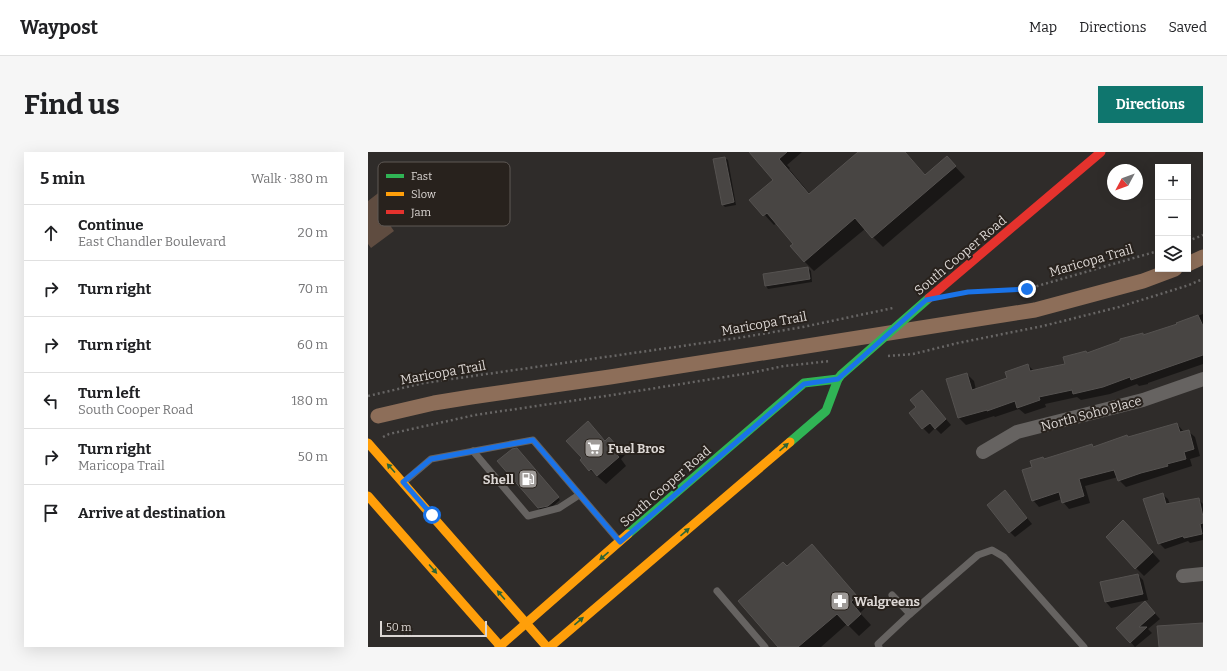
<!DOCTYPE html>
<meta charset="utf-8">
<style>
body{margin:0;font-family:Bitter,serif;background:#f6f6f6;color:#202124}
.controls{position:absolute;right:12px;top:12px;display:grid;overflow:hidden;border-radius:0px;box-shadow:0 4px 16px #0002}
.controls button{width:36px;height:36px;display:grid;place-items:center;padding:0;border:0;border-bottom:1px solid #e0e0e0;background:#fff;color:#202124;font:20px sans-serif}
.compass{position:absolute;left:739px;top:12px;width:36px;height:36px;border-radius:50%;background:#fff;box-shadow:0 4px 16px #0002;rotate:229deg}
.scale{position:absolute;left:12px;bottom:10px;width:107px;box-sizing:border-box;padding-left:4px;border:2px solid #dcd7d4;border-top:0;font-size:11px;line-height:14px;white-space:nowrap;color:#dcd7d4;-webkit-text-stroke:3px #28221d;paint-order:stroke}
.stop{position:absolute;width:12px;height:12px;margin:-9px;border:3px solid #1a73e8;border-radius:50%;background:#fff}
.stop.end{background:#1a73e8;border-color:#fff;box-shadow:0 1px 4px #0008}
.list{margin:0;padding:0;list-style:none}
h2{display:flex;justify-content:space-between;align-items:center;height:52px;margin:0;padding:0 16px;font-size:17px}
h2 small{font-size:13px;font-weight:400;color:#757577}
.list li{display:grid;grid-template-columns:26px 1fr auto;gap:12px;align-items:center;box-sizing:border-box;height:56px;padding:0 16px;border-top:1px solid #e0e0e0}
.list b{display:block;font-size:15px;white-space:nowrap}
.list p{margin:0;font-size:13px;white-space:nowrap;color:#757577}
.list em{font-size:13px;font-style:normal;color:#757577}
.icon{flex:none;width:22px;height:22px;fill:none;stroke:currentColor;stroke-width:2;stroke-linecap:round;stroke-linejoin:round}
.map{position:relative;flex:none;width:835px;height:495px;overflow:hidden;border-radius:0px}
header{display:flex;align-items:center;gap:24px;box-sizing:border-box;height:56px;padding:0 20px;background:#fff;border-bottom:1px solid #e0e0e0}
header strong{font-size:19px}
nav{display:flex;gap:22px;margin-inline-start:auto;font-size:14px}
.intro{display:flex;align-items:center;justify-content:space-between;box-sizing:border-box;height:96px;padding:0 24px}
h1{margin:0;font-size:28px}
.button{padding:10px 18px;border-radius:0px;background:#0f766e;color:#fff;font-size:14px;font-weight:700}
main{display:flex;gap:24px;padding:0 24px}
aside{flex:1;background:#fff;border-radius:0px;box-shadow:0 4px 16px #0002}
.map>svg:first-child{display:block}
.green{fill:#5f4c40}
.shadow{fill:#0007}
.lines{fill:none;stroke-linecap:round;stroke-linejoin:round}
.canal{stroke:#8d6e59;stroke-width:15}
.building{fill:#484543;stroke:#555250}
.path{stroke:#686665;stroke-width:2.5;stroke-dasharray:2 3;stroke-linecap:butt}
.lane{stroke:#666361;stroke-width:7}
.street{stroke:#666361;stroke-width:14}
.fast{stroke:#30b455;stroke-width:9}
.slow{stroke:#ff9f0a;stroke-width:9}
.jam{stroke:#e5322d;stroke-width:9}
.oneway{fill:#2c6436}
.route{stroke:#1a73e8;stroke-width:5}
.labels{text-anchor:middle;stroke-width:4;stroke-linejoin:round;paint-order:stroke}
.street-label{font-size:13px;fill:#dcd7d4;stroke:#28221d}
.poi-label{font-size:13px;font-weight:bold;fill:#dcd7d4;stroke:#28221d;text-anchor:start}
.key{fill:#28221d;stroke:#5e5854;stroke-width:1}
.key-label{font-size:11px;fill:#dcd7d4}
</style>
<header>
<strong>Waypost</strong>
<nav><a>Map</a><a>Directions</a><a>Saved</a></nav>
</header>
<div class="intro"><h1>Find us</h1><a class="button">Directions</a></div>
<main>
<aside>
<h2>5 min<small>Walk · 380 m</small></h2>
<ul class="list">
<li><svg class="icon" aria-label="ahead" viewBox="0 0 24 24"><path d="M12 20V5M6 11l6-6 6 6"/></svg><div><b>Continue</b><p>East Chandler Boulevard</p></div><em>20 m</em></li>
<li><svg class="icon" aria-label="right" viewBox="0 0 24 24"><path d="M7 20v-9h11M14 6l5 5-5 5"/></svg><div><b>Turn right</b></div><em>70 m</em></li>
<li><svg class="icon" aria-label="right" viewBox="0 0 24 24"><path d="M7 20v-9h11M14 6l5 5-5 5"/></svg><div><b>Turn right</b></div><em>60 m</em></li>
<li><svg class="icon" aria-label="left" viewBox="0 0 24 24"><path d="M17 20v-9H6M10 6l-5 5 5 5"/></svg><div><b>Turn left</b><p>South Cooper Road</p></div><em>180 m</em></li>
<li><svg class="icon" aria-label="right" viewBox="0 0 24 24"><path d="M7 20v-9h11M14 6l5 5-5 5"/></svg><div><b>Turn right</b><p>Maricopa Trail</p></div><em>50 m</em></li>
<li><svg class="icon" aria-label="arrive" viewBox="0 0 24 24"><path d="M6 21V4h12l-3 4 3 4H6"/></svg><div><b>Arrive at destination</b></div></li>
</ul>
</aside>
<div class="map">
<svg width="835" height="495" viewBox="0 0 835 495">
<rect width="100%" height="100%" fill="#2f2c2a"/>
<!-- green -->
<path class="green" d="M18 35 34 57 19 69 26 79 3 96 0 92V49Z"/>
<!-- shadow -->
<g class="shadow">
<path d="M382 0H434L419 13 422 16 421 17 442 42 491 0H537L558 24 579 6 597 25 515 95 497 77 446 119 436 109 426 92 409 71 406 73 383 48 406 28Z"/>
<path d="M357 6 360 8 368 53 357 55 354 52Z"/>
<path d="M440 116 443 119 444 130 400 137 398 134 396 123Z"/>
<path d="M835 162V212L780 231V232L771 234 769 232 742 242 713 248 709 245 677 252 678 255 657 262 651 257 627 265 626 264 598 273 591 266 580 228 599 222 606 229 608 238 640 227 660 213 666 219 698 212 720 202 774 182 776 184Z"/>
<path d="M559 245 583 273 573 282 567 276 561 282 555 276Z"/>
<path d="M220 271 238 289 241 286 257 303 253 307 258 314 238 332 222 318 215 307Z"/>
<path d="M809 272 816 280 820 279 827 285 832 304 822 307 824 314 758 335 751 328 750 325 717 334 722 351 701 357 695 350 694 347 671 355 665 348 666 315 676 308 724 293 727 296Z"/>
<path d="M151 300 192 348 183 356 173 358 170 356Z"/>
<path d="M794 342 800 347 802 353 831 348 835 352V388L822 391 820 389 797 397 791 391Z"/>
<path d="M642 345 664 372 647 385 642 380Z"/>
<path d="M764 378 792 409 776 424 768 416Z"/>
<path d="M454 404 498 455 492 461 503 473 491 484 479 472 453 495H411L419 415Z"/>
<path d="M770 423 775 428 780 448 743 456 738 450 733 431Z"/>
<path d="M782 456 792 467 780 477 784 481 767 495 750 476Z"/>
</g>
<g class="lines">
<!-- canal -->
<g class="canal">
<path d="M820 112 835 105"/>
<path d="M10 264 66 251 103 245 242 225 667 158 775 129 807 117"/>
</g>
</g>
<!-- building -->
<g class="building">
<path d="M381 0H419L411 7 441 42 490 0H537L557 23 579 4 588 14 504 86 487 66 436 110 422 94 425 92 399 61 395 64 381 48 405 28Z"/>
<path d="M357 5 366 50 354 53 345 7Z"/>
<path d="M440 115 442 127 397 134 395 122Z"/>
<path d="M830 163 835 174V203L763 228 762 225 735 235 705 242 704 238 671 245 672 248 649 256 647 249 619 259V258L590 266 578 227 599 221 604 238 639 226 637 220 660 212 662 219 697 212 695 205 718 199 719 201 752 189V187L775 181V183L809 172 808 171Z"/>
<path d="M554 238 578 267 567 277 562 271 554 277 541 261 548 255 542 248Z"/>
<path d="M220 269 237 289 241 285 250 295 245 298 251 305 229 324 223 317 221 319 212 308 214 306 198 289Z"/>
<path d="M809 271 812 280 821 278 826 297 816 300 818 307 799 312 800 314 773 321 750 329 746 318 711 327 716 344 694 351 691 340 664 349 654 318 664 315 662 309 675 305 676 307 724 292 725 295 759 283 760 285Z"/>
<path d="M149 296 191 345 180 354 170 356 129 309 144 297Z"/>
<path d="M637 338 659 366 641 381 619 353Z"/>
<path d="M795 341 798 352 831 346 835 365V371L832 372 834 382 816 386 815 384 790 392 775 347Z"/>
<path d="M755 368 785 400 767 417 738 385Z"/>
<path d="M444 392 489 444 483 450 493 462 480 474 469 462 430 495H410L370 449 415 410 419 414Z"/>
<path d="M770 422 775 442 737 450 732 430Z"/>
<path d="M777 449 787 461 771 475H779L762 491 748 476Z"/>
<path d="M835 471V495H791L789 474Z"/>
</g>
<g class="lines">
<!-- path -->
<g class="path">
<path d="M820 89 835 83"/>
<path d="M594 141 600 140 659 137 790 99"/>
<path d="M520 204 545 202 590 191 675 174 751 155 821 133 835 127"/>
<path d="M0 244 56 231 370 186 435 175 525 156"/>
<path d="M15 285 21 282 107 263 244 243 382 221 416 214 463 209"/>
</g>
<!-- lane -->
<g class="lane">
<path d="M105 299 160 364 191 356 211 343"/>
<path d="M36 330 63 307 165 288 252 390"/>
<path d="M349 439 397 495"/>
<path d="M542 462 610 403 624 398 636 405 716 495"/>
<path d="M511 495 510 492 542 462 524 443"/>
</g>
<!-- street -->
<g class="street">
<path d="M615 300 649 280 775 248 835 227"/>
<path d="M815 424 835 422"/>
</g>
<!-- fast -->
<g class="fast">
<path d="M422 290 458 259 470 227 473 223 561 146"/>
<path d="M260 382 436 231 470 227"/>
</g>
<!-- slow -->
<g class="slow">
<path d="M0 291 179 495"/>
<path d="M0 344 133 495"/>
<path d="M131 495 260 382"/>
<path d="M182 495 422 290"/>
</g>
<!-- jam -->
<path class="jam" d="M561 146 733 0"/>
</g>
<!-- one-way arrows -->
<defs><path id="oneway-solid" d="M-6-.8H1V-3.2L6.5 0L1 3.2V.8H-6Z"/></defs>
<g class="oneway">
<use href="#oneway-solid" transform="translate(416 295) rotate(-41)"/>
<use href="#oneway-solid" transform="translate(23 316) rotate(-132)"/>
<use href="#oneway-solid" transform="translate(317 380) rotate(-41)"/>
<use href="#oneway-solid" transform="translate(236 404) rotate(139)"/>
<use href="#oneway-solid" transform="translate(65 417) rotate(49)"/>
<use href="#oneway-solid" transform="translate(133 443) rotate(-131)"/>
<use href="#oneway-solid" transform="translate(211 469) rotate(-40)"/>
</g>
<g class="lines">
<!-- route -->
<path class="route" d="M64 363 35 330 63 307 165 288 252 390 436 232 470 227 558 148 600 140 659 137"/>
</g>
<!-- icons -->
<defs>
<g id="supermarket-square" transform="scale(1)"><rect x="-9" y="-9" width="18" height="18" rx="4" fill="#9f9b98" stroke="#28221d"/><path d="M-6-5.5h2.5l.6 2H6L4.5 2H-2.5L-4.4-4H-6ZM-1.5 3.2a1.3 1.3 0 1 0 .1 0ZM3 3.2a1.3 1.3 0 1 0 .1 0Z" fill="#fff"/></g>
<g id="fuel-square" transform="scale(1)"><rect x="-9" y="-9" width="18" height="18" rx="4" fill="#9f9b98" stroke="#28221d"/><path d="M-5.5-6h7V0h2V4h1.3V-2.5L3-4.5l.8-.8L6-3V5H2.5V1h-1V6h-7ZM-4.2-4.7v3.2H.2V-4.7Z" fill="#fff"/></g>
<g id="pharmacy-square" transform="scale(1)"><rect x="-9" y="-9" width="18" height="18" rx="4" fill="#9f9b98" stroke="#28221d"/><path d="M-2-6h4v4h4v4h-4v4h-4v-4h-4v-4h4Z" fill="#fff"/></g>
</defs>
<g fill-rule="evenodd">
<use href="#supermarket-square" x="226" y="296"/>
<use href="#fuel-square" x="160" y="327"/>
<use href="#pharmacy-square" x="472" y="449"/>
</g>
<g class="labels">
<!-- street labels -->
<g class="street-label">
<text transform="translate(592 103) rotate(-40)" y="5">South Cooper Road</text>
<text transform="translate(723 108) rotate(-16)" y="5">Maricopa Trail</text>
<text transform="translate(396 171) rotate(-10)" y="5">Maricopa Trail</text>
<text transform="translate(75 220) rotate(-10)" y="5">Maricopa Trail</text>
<text transform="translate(723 261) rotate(-15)" y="5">North Soho Place</text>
<text transform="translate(297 334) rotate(-41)" y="5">South Cooper Road</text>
</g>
<!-- poi labels -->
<g class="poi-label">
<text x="240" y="301">Fuel Bros</text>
<text x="146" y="332" text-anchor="end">Shell</text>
<text x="486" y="454">Walgreens</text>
</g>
</g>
<!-- legend -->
<rect x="10" y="10" width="132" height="64" rx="6" class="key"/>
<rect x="18" y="22" width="18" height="4" fill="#30b455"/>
<rect x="18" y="40" width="18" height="4" fill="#ff9f0a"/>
<rect x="18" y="58" width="18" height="4" fill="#e5322d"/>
<g class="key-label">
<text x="43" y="28">Fast</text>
<text x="43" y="46">Slow</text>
<text x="43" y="64">Jam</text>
</g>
</svg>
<div class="controls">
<button>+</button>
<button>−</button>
<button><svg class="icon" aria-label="layers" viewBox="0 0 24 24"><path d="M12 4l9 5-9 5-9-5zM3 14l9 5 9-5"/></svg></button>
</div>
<svg class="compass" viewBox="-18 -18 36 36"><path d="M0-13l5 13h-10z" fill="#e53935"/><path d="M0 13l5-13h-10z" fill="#757577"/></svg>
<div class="scale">50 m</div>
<div class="stop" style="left:64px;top:363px"></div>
<div class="stop end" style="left:659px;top:137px"></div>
</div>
</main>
